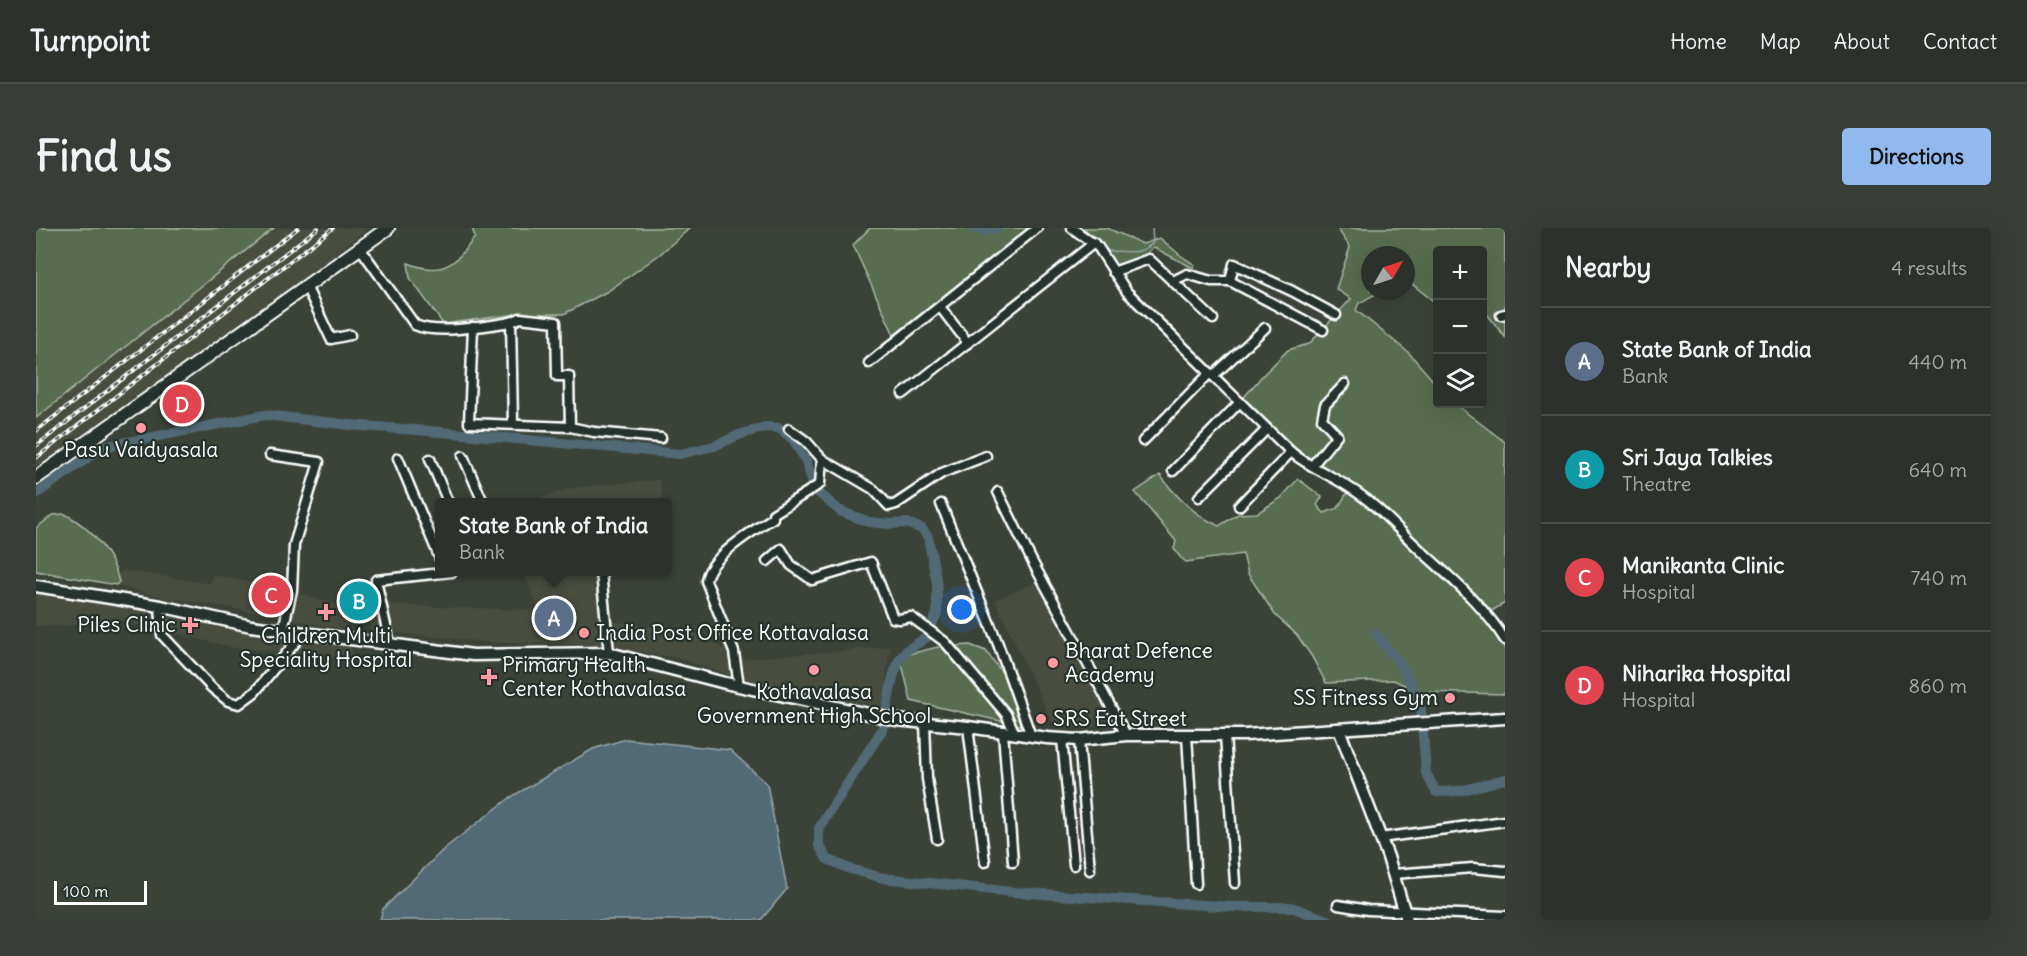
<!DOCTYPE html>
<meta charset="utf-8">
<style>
body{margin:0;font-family:Delius,sans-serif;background:#383e37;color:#f1f3f6}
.controls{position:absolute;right:18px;top:18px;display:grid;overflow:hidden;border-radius:6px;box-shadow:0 6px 24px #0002}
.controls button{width:54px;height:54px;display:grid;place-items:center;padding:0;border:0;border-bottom:2px solid #484d47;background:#2c322b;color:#f1f3f6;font:30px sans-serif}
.compass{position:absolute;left:1325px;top:18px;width:54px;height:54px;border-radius:50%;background:#2c322b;box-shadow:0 6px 24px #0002;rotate:51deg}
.scale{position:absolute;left:18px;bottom:15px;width:93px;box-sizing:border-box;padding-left:6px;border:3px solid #fff;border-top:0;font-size:16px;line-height:21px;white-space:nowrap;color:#fff;-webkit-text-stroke:4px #26332d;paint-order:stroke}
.you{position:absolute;left:926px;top:382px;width:21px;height:21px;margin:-15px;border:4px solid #fff;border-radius:50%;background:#1a73e8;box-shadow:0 0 0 9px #1a73e833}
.badge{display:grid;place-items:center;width:39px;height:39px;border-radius:50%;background:#90b9f0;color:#fff;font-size:20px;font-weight:700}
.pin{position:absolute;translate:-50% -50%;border:3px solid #fff;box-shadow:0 2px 6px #0006}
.popup{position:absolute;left:399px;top:270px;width:237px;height:78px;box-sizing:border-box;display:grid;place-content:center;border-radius:6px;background:#2c322b;filter:drop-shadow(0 2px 4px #0005);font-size:20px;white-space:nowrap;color:#a6aaa9}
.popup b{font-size:22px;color:#f1f3f6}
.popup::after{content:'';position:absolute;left:50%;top:100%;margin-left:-12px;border:12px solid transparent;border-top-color:#2c322b}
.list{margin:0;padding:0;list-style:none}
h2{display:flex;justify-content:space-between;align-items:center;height:78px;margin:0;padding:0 24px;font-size:26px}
h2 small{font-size:20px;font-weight:400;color:#a6aaa9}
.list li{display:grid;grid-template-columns:39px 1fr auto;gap:18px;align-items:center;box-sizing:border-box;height:108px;padding:0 24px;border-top:2px solid #484d47}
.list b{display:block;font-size:22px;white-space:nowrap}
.list p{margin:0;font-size:20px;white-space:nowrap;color:#a6aaa9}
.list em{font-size:20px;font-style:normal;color:#a6aaa9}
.icon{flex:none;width:33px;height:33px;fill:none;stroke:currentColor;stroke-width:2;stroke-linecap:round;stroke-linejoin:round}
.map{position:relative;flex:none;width:1469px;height:692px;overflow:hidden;border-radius:6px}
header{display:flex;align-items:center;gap:36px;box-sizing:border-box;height:84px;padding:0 30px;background:#2c322b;border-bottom:2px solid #484d47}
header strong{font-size:28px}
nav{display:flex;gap:33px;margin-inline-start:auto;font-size:21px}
.intro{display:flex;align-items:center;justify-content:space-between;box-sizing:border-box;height:144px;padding:0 36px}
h1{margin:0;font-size:42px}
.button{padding:15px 27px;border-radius:6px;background:#90b9f0;color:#111;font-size:21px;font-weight:700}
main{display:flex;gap:36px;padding:0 36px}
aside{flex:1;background:#2c322b;border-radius:6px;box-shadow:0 6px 24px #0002}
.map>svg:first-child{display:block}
.built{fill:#494e41}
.green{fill:#586d50;stroke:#acb6a8;stroke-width:1.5}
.water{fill:#516a75;stroke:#97a6ac;stroke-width:1.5}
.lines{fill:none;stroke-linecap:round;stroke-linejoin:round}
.stream{stroke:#97a6ac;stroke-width:1.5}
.river{stroke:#516a75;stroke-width:10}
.minor-casing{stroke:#fff;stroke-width:13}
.major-casing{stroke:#fff;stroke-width:15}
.highway-casing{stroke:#fff;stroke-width:16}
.minor{stroke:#26332d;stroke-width:8}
.major{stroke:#26332d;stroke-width:10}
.highway{stroke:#26332d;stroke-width:12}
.rail-casing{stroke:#fff;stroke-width:4}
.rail{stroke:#26332d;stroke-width:1.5;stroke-dasharray:4.5;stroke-linecap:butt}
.poi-dot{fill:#ff9aa2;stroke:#26332d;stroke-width:2}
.labels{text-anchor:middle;stroke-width:4.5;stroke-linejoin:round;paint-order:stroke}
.poi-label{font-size:21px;fill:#fff;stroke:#26332d;text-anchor:start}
</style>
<header>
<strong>Turnpoint</strong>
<nav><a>Home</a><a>Map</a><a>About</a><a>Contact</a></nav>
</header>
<div class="intro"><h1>Find us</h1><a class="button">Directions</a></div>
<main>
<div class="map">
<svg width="1469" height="692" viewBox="0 0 1469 692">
<rect width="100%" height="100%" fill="#3b4339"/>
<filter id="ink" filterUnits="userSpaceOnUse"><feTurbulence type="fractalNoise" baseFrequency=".0167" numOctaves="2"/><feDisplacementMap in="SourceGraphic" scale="12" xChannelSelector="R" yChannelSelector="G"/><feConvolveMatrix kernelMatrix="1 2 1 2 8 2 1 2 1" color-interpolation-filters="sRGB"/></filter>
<g filter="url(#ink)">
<!-- built -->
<g class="built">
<path d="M238 0H332L209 95 0 242V190Z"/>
<path d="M624 252 627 274H491L536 260Z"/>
<path d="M87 342 174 356 177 347 253 363 312 380 313 402 174 376 130 370 80 357 83 353 82 347Z"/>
<path d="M488 344H582L571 345 573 393 658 405 694 424 695 447 641 430 569 418 451 414 334 402V374L395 379 503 382Z"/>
<path d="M1003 353 1080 498 1019 500 959 372Z"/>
<path d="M0 365 140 387 221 406 297 416 313 415 318 429 308 432 286 427 200 420 77 391 25 398H0Z"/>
<path d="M854 419 846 478 705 454V431Z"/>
</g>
<!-- green -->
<g class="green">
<path d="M0 0H238L0 190Z"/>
<path d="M436 0H654L623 27 572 63 528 86H481L407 96 374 50 372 35C407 49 419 36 439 9Z"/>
<path d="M834 0H931L951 6 969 0H996L858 107 817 17Z"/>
<path d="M1047 0H1071L1107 16 1124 10 1144 27 1159 37 1157 40 1117 19 1105 32 1079 40 1063 13Z"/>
<path d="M1301 0H1469V109L1447 81 1446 22H1402L1401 74 1396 72 1372 53 1370 54V27H1334V63H1345L1323 75 1320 82 1373 125 1401 157 1402 176H1419L1469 214V375L1452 385 1469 412V466L1382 464 1358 452 1290 455 1276 429 1261 407 1239 387 1212 346 1207 326 1150 334 1144 329 1138 321 1140 313 1099 264 1124 247C1139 268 1159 287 1183 298L1202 286 1221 285 1245 270 1262 251 1286 269 1281 277 1288 285 1302 280 1314 260 1276 238 1204 174 1226 148 1252 122 1273 116 1315 71 1300 61 1314 19Z"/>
<path d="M29 286C54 299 77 325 83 354L80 357 0 343V300L17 287Z"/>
<path d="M934 417 950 423 968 447 987 498 875 473 864 428 902 419Z"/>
</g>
<!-- water -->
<path class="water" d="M590 511 694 522 731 556 751 661 725 692H344L347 681 409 620 475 569 557 521Z"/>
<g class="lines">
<!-- stream -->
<path class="stream" d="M1066 16 1072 23C1091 22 1101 29 1117 15L1116 0"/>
<!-- river -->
<g class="river">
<path d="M937 0 948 3 962 0"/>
<path d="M0 266 67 219 229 187 314 197 405 204 644 226 678 218 703 207 729 199 743 200 757 211 770 233 776 252 783 265 804 283 833 294 853 296 871 295 886 301 892 309 901 356V385L890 410 871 422 863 432 857 449 846 502 783 600V617L791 631 814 641 847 650 977 664 1196 679H1255L1291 692"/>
<path d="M1340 406 1368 441 1385 481 1390 545 1400 564 1424 563 1469 551"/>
</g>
<!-- minor casing -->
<g class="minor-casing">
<g id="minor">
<path d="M1036 0 1062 19 1091 64 1255 224C1273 239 1295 247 1314 260 1339 275 1359 298 1380 318 1411 347 1447 376 1469 412"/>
<path d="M324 20 379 97C401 107 450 98 475 94L477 196"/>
<path d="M1077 44 1113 31 1177 91"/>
<path d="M1137 53 1151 46 1175 53H1194L1287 102"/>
<path d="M1194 53 1198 36 1256 63 1300 87"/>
<path d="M270 58 295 111 314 107"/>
<path d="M904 79 932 115"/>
<path d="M1465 87 1469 86"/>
<path d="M475 94 484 90 520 94 521 148H533L534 199"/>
<path d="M437 99 433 195 534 199 558 204 625 210"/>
<path d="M833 135 1001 0"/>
<path d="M1177 148 1229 100"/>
<path d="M867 166 1058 15"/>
<path d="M753 201 770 213 786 231 837 261 853 278 860 276 906 245 950 228"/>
<path d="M1107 213 1174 145"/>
<path d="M234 227 283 234 258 317 256 362 247 402"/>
<path d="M427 228 447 274"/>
<path d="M362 230 404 331"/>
<path d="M394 231 412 274"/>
<path d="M1276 238 1301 207 1286 191 1289 177 1309 156"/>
<path d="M1137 243 1204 174"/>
<path d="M962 264 996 333 1090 507"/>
<path d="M1163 269 1231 201"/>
<path d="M905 276 962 416 995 508"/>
<path d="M1203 278 1255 224"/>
<path d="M731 333 745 321 755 337 776 352 835 334 857 390 863 391 875 389 909 414 970 486 979 506"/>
<path d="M565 344 573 425"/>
<path d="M124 378 126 407 176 460 192 473 203 476 219 464 267 405"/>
<path d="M354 416 340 352 416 344"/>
<path d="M703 458 698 424 670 353C672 330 718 302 737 290V286L784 256 786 231"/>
<path d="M889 494 891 551 901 611"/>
<path d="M932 499 949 634"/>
<path d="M967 504 977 634"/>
<path d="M1151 507 1160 656"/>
<path d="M1189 507 1199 655"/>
<path d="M1026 511 1038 637"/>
<path d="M1043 512 1054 642"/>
<path d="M1344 610 1469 593"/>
<path d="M1357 646 1437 640 1469 643"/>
<path d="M1302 677 1332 682 1469 688"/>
</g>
</g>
<!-- major casing -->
<g class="major-casing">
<g id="major">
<path d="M0 358 124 378 215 398 437 427 573 425 689 455 860 492 932 499 1011 510 1043 512 1090 507H1209L1469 490"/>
<path d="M1303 501 1352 629 1371 692"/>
</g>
</g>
<!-- highway casing -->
<g class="highway-casing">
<path id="highway" d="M0 250 352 0"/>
</g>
<!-- minor -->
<use href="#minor" class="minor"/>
<!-- major -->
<use href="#major" class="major"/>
<!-- highway -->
<use href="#highway" class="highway"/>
<!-- rail casing -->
<g class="rail-casing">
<g id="rail">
<path d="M0 203 262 0"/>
<path d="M0 218 282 0"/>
<path d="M0 230 297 0"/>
</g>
</g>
<!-- rail -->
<use href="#rail" class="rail"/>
</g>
</g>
<!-- markers -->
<g class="poi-dot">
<circle cx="105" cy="200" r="6"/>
<path d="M287 375h6v6h6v6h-6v6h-6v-6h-6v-6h6z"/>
<path d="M151 388h6v6h6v6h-6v6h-6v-6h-6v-6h6z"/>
<circle cx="548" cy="405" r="6"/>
<circle cx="1017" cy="435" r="6"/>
<circle cx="778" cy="442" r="6"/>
<path d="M450 440h6v6h6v6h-6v6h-6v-6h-6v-6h6z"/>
<circle cx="1414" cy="470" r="6"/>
<circle cx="1005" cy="491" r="6"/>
</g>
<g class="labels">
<!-- poi labels -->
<g class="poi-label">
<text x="105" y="229" text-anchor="middle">Pasu Vaidyasala</text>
<text x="140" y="404" text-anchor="end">Piles Clinic</text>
<text x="560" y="412">India Post Office Kottavalasa</text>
<text x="290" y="415" text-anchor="middle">Children Multi<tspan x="290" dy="24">Speciality Hospital</tspan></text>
<text x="1029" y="430">Bharat Defence<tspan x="1029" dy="24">Academy</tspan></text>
<text x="466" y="444">Primary Health<tspan x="466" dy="24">Center Kothavalasa</tspan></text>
<text x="778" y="471" text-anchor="middle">Kothavalasa<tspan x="778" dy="24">Government High School</tspan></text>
<text x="1402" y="477" text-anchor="end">SS Fitness Gym</text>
<text x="1017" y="498">SRS Eat Street</text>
</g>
</g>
</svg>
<div class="controls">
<button>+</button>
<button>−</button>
<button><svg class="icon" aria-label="layers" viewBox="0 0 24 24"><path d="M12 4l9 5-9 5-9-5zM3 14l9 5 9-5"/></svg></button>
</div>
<svg class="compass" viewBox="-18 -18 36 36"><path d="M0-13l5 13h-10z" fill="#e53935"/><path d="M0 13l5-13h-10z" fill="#a6aaa9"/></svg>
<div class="scale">100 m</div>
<div class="you"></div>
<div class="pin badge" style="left:518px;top:390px;background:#5c6f8a">A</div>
<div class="popup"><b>State Bank of India</b>Bank</div>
<div class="pin badge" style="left:323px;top:373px;background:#0f9aa8">B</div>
<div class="pin badge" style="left:235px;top:367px;background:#e0444e">C</div>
<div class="pin badge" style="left:146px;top:176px;background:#e0444e">D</div>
</div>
<aside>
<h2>Nearby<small>4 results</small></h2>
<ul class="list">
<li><span class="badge" style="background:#5c6f8a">A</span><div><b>State Bank of India</b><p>Bank</p></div><em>440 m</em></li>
<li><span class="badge" style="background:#0f9aa8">B</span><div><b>Sri Jaya Talkies</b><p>Theatre</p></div><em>640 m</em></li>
<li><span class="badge" style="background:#e0444e">C</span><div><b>Manikanta Clinic</b><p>Hospital</p></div><em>740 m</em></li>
<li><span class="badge" style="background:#e0444e">D</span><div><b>Niharika Hospital</b><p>Hospital</p></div><em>860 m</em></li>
</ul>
</aside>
</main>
